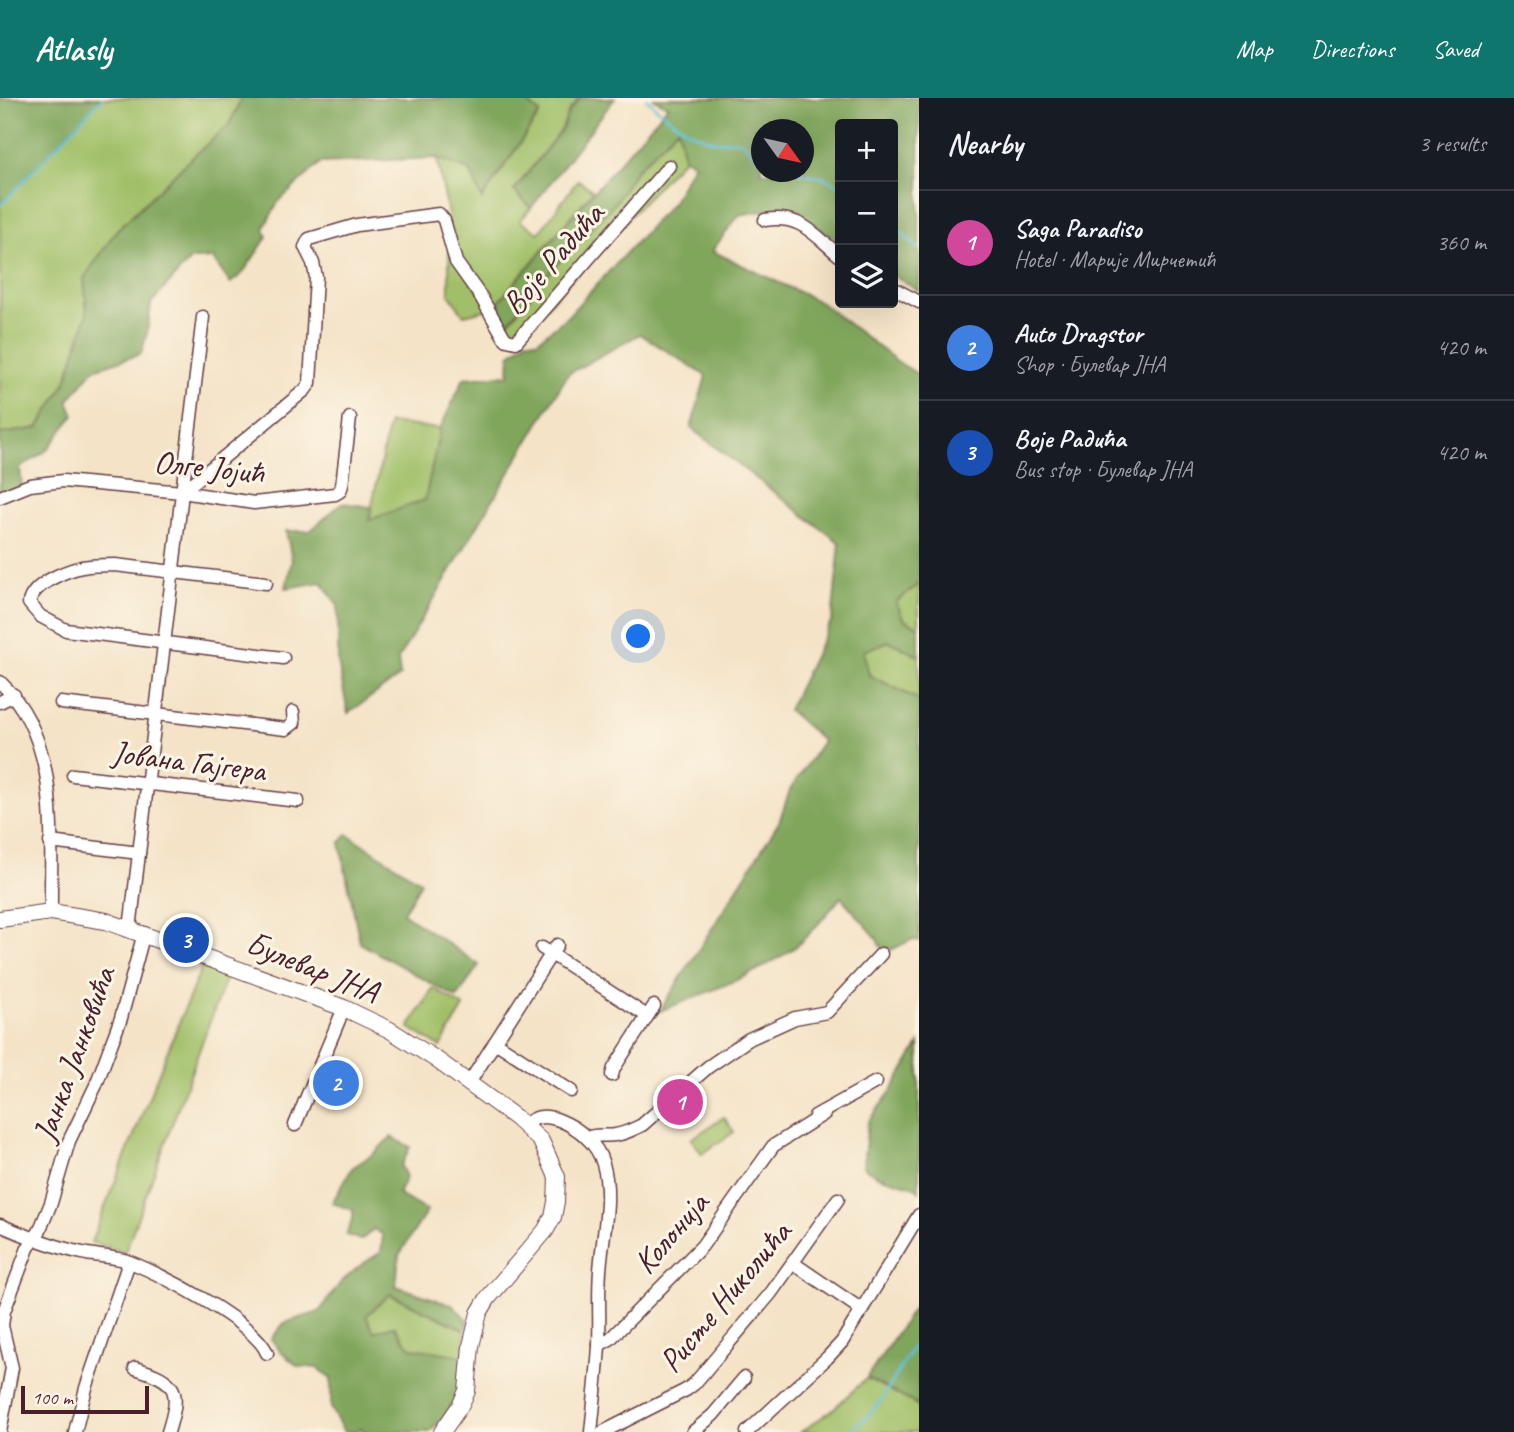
<!DOCTYPE html>
<meta charset="utf-8">
<style>
body{margin:0;font-family:Caveat,sans-serif;background:#242831;color:#f1f3f6}
.controls{position:absolute;right:21px;top:21px;display:grid;overflow:hidden;border-radius:7px;box-shadow:0 7px 28px #0002}
.controls button{width:63px;height:63px;display:grid;place-items:center;padding:0;border:0;border-bottom:2px solid #363941;background:#171b24;color:#f1f3f6;font:35px sans-serif}
.compass{position:absolute;left:751px;top:21px;width:63px;height:63px;border-radius:50%;background:#171b24;box-shadow:0 7px 28px #0002;rotate:123deg}
.scale{position:absolute;left:21px;bottom:18px;width:128px;box-sizing:border-box;padding-left:7px;border:4px solid #4a1f2b;border-top:0;font-size:19px;line-height:24px;white-space:nowrap;color:#4a1f2b;-webkit-text-stroke:5px #fcf5e5;paint-order:stroke}
.you{position:absolute;left:639px;top:539px;width:24px;height:24px;margin:-18px;border:5px solid #fff;border-radius:50%;background:#1a73e8;box-shadow:0 0 0 10px #1a73e833}
.badge{display:grid;place-items:center;width:46px;height:46px;border-radius:50%;background:#0f766e;color:#fff;font-size:23px;font-weight:700}
.pin{position:absolute;translate:-50% -50%;border:4px solid #fff;box-shadow:0 2px 7px #0006}
.list{margin:0;padding:0;list-style:none}
h2{display:flex;justify-content:space-between;align-items:center;height:91px;margin:0;padding:0 28px;font-size:30px}
h2 small{font-size:23px;font-weight:400;color:#9ea1a6}
.list li{display:grid;grid-template-columns:46px 1fr auto;gap:21px;align-items:center;box-sizing:border-box;height:105px;padding:0 28px;border-top:2px solid #363941}
.list b{display:block;font-size:26px;white-space:nowrap}
.list p{margin:0;font-size:23px;white-space:nowrap;color:#9ea1a6}
.list em{font-size:23px;font-style:normal;color:#9ea1a6}
.icon{flex:none;width:38px;height:38px;fill:none;stroke:currentColor;stroke-width:2;stroke-linecap:round;stroke-linejoin:round}
.map{position:relative;flex:none;width:919px;height:1334px;overflow:hidden}
header{display:flex;align-items:center;gap:42px;box-sizing:border-box;height:98px;padding:0 35px;background:#0f766e;color:#fff}
header strong{font-size:33px}
nav{display:flex;gap:38px;margin-inline-start:auto;font-size:24px}
main{display:flex}
aside{flex:1;background:#171b24}
.map>svg:first-child{display:block}
.green{fill:#a0bf67;stroke:#756f49;stroke-width:2}
.forest{fill:#80a65c;stroke:#656244;stroke-width:2;fill-rule:evenodd}
.lines{fill:none;stroke-linecap:round;stroke-linejoin:round}
.stream{stroke:#5cc1da;stroke-width:2.5}
.minor-casing{stroke:#643c42;stroke-width:15}
.major-casing{stroke:#643c42;stroke-width:18}
.minor{stroke:#fff;stroke-width:12}
.major{stroke:#fff;stroke-width:16}
.labels{text-anchor:middle;stroke-width:6;stroke-linejoin:round;paint-order:stroke}
.street-label{font-size:33px;fill:#4a1f2b;stroke:#fcf5e5}
</style>
<header>
<strong>Atlasly</strong>
<nav><a>Map</a><a>Directions</a><a>Saved</a></nav>
</header>
<main>
<div class="map">
<svg width="919" height="1334" viewBox="0 0 919 1334">
<rect width="100%" height="100%" fill="#fcf5e5"/>
<filter id="ink" filterUnits="userSpaceOnUse"><feTurbulence type="fractalNoise" baseFrequency=".0143" numOctaves="2"/><feDisplacementMap in="SourceGraphic" scale="14" xChannelSelector="R" yChannelSelector="G"/><feConvolveMatrix kernelMatrix="1 2 1 2 8 2 1 2 1" color-interpolation-filters="sRGB"/></filter>
<filter id="wash" filterUnits="userSpaceOnUse"><feTurbulence type="fractalNoise" baseFrequency=".00686" numOctaves="4" result="noise"/><feDisplacementMap in="SourceGraphic" scale="28" xChannelSelector="R" yChannelSelector="G"/><feGaussianBlur stdDeviation="1.57" result="paint"/><feColorMatrix in="noise" values="0 0 0 0 0 0 0 0 0 0 0 0 0 0 0 0 0 1.4 0 .05"/><feComposite in="paint" operator="in"/></filter>
<g filter="url(#wash)">
<rect width="100%" height="100%" fill="#f4e3c7"/>
<!-- green -->
<g class="green">
<path d="M102 0H242L229 27 186 65 85 180 87 217 66 284 38 330 0 336V108Z"/>
<path d="M527 0H580L569 13 562 31 514 92 531 110 520 123 539 135 578 82 593 93 493 210 464 217 449 196V121L437 60 470 72 482 101 540 16 531 8Z"/>
<path d="M678 29 684 60 516 241H507L503 231 554 169 615 105 636 72Z"/>
<path d="M389 325 440 331 425 403 369 422Z"/>
<path d="M919 486V529L903 521 896 504Z"/>
<path d="M889 543 919 558V602L869 577 863 553Z"/>
<path d="M203 865 228 874 125 1154 91 1144Z"/>
<path d="M433 890 464 909 440 949 409 930Z"/>
<path d="M724 1019 734 1034 702 1056 691 1041Z"/>
<path d="M389 1196 465 1232 464 1258 411 1250 394 1228 374 1234 366 1218Z"/>
<path d="M867 1280 919 1308V1334H801L832 1312Z"/>
</g>
<!-- forest -->
<g class="forest">
<path d="M0 0H102L0 108Z"/>
<path d="M242 0H527L531 8 540 15 482 101 470 72 437 60 320 65 278 104 264 130 267 139 242 176 230 185 213 161H191L151 205 147 235 141 256 94 271 68 303 74 317 47 352 20 370 22 388 0 399V336L38 330 66 284 87 217 84 180 117 132 186 65 229 27Z"/>
<path d="M580 0H615L531 110 514 93 562 31 569 13Z"/>
<path d="M652 0H919V193L893 177V26H840V144L785 109 739 117 712 153 820 204 898 264 919 277V486L896 504 903 521 919 529V558L889 543 863 553 869 577 919 602V843L913 841 891 852 880 848 876 839 841 799C825 818 808 840 788 854 749 880 703 896 660 913L779 724 790 692 823 643 788 612 832 522 840 445 691 330 706 278 640 236 568 276 398 561 400 578 348 615 338 564V508L322 484 286 490 292 462 286 433H310L342 405 372 409 369 422 425 402 440 331 464 280 509 277 510 257 527 242 537 243 567 219 672 105 694 65 684 60 678 30 636 72 615 105 554 169 503 231 493 210 668 8ZM762 32H804V74H762Z"/>
<path d="M347 736 421 784 403 815 479 867 457 900 360 845 340 745Z"/>
<path d="M919 946V1094L915 1089 878 1078 863 1069 868 1024 892 992Z"/>
<path d="M391 1039 410 1049 401 1068 406 1079 398 1096 427 1113 399 1157 396 1188 452 1207 468 1222 465 1232 390 1196 366 1218 374 1234 394 1228 411 1250 464 1258C461 1295 456 1307 430 1334H364L361 1330 355 1334H344L331 1311V1280L317 1270 298 1268 282 1255 271 1241 284 1225 319 1214 341 1184 361 1167 381 1154 383 1137 374 1131 361 1142 346 1137 353 1121V1112L332 1105 352 1070 372 1057Z"/>
<path d="M919 1206V1308L867 1280 915 1208Z"/>
</g>
<g class="lines">
<!-- stream -->
<g class="stream">
<path d="M646 0C664 18 689 36 715 43 723 45 734 40 742 44 749 49 754 58 762 63"/>
<path d="M797 74 825 80 840 88"/>
<path d="M0 108 102 0"/>
<path d="M893 127 919 151"/>
<path d="M845 1334C851 1330 859 1327 864 1322 885 1304 901 1265 919 1240"/>
</g>
</g>
</g>
<g filter="url(#ink)">
<g class="lines">
<!-- minor casing -->
<g class="minor-casing">
<g id="minor">
<path d="M765 122C802 116 814 137 840 158"/>
<path d="M893 190 919 204"/>
<path d="M182 394 305 292 310 285 316 179 313 165 305 149 309 141 357 127 439 116 444 122 456 164 481 199 504 239 507 242 516 244 669 68"/>
<path d="M0 399 30 387 63 383 182 394 254 405 335 396 340 393 342 387 350 320"/>
<path d="M266 485 115 467C104 467 93 467 82 469 65 473 32 486 29 505L40 518 66 532 283 560"/>
<path d="M0 584C62 642 50 737 51 814"/>
<path d="M0 604 14 597"/>
<path d="M61 605 286 631 294 625 293 614"/>
<path d="M73 677 298 703"/>
<path d="M50 744 139 755"/>
<path d="M130 831 203 219"/>
<path d="M542 850 647 918"/>
<path d="M495 944 571 993"/>
<path d="M612 977 614 970 654 908"/>
<path d="M469 985 557 847"/>
<path d="M815 1018 876 984"/>
<path d="M295 1027 344 910"/>
<path d="M525 1028C534 1017 546 1017 559 1022 579 1030 597 1045 603 1066 613 1099 602 1139 600 1173 598 1198 600 1223 599 1248 597 1277 594 1305 591 1334"/>
<path d="M587 1040C596 1035 606 1039 615 1037 625 1036 634 1031 642 1027L708 969 749 941 795 920 827 914 881 856"/>
<path d="M0 1127C28 1139 57 1150 87 1156 99 1158 112 1159 124 1162 157 1173 254 1224 267 1255"/>
<path d="M793 1165 862 1212"/>
<path d="M599 1247 610 1241 702 1148 773 1048 824 1016"/>
<path d="M135 1270C178 1283 181 1292 168 1334"/>
<path d="M0 1334 12 1270 2 1228 4 1213 28 1150 39 1134 51 1105 69 1043 96 987 106 960 121 920 144 835"/>
<path d="M75 1334 86 1290 129 1164"/>
<path d="M603 1334 686 1292 694 1286 771 1195 838 1101"/>
<path d="M693 1334 713 1317 744 1280"/>
<path d="M747 1334 827 1260 842 1244 919 1117"/>
</g>
</g>
<!-- major casing -->
<g class="major-casing">
<path id="major" d="M0 821 51 814 106 823 344 910 390 932 437 962 516 1020 541 1043 557 1079 556 1104 553 1119 545 1133 488 1200 479 1215 471 1248 467 1293 460 1308 442 1334"/>
</g>
<!-- minor -->
<use href="#minor" class="minor"/>
<!-- major -->
<use href="#major" class="major"/>
</g>
</g>
<g class="labels">
<!-- street labels -->
<g class="street-label">
<text transform="translate(552 160) rotate(-49)" y="12">Воје Радића</text>
<text transform="translate(209 368) rotate(6)" y="12">Олге Јојић</text>
<text transform="translate(189 662) rotate(7)" y="12">Јована Гајгера</text>
<text transform="translate(313 868) rotate(22)" y="12">Булевар ЈНА</text>
<text transform="translate(73 956) rotate(-70)" y="12">Јанка Јанковића</text>
<text transform="translate(670 1134) rotate(-49)" y="12">Колонија</text>
<text transform="translate(724 1198) rotate(-50)" y="12">Ристе Николића</text>
</g>
</g>
</svg>
<div class="controls">
<button>+</button>
<button>−</button>
<button><svg class="icon" aria-label="layers" viewBox="0 0 24 24"><path d="M12 4l9 5-9 5-9-5zM3 14l9 5 9-5"/></svg></button>
</div>
<svg class="compass" viewBox="-18 -18 36 36"><path d="M0-13l5 13h-10z" fill="#e53935"/><path d="M0 13l5-13h-10z" fill="#9ea1a6"/></svg>
<div class="scale">100 m</div>
<div class="you"></div>
<div class="pin badge" style="left:680px;top:1004px;background:#d1479c">1</div>
<div class="pin badge" style="left:336px;top:985px;background:#3f7fe0">2</div>
<div class="pin badge" style="left:186px;top:842px;background:#1a4fb4">3</div>
</div>
<aside>
<h2>Nearby<small>3 results</small></h2>
<ul class="list">
<li><span class="badge" style="background:#d1479c">1</span><div><b>Saga Paradiso</b><p>Hotel · Марије Мирчетић</p></div><em>360 m</em></li>
<li><span class="badge" style="background:#3f7fe0">2</span><div><b>Auto Dragstor</b><p>Shop · Булевар ЈНА</p></div><em>420 m</em></li>
<li><span class="badge" style="background:#1a4fb4">3</span><div><b>Воје Радића</b><p>Bus stop · Булевар ЈНА</p></div><em>420 m</em></li>
</ul>
</aside>
</main>
